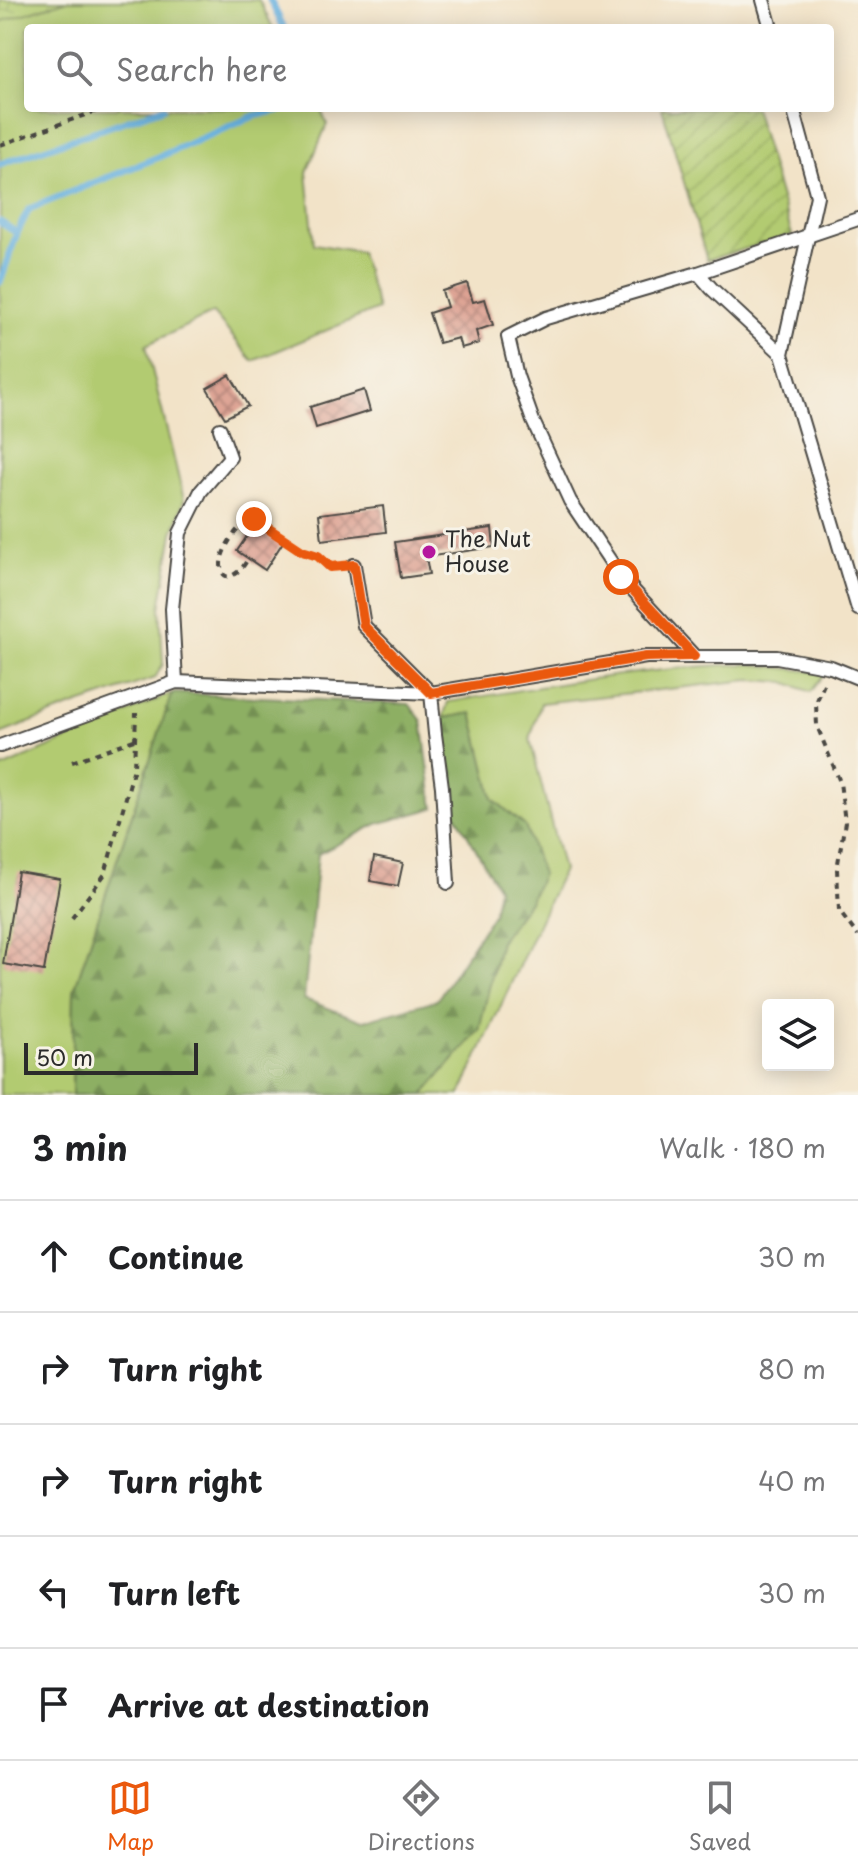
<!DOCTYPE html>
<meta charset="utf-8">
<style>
body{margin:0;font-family:"Playpen Sans",sans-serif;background:#f6f6f6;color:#202124}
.controls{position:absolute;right:24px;bottom:24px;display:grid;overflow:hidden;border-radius:8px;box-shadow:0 4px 20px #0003}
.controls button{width:72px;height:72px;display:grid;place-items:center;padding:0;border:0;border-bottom:2px solid #e0e0e0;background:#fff;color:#202124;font:40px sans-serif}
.scale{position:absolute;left:24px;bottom:20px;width:174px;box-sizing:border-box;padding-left:8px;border:4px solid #2b2b2b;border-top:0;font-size:22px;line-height:28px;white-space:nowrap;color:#2b2b2b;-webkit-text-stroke:6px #f7f3e8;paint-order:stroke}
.stop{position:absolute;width:24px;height:24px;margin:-18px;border:6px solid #ea580c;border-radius:50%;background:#fff}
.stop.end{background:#ea580c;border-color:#fff;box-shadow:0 2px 8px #0008}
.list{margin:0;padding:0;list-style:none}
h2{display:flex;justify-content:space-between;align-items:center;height:104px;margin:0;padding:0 32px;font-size:34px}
h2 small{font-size:26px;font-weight:400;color:#757577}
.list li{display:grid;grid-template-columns:52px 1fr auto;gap:24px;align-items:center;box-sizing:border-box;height:112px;padding:0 32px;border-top:2px solid #e0e0e0}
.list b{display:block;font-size:30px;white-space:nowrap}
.list em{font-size:26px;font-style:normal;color:#757577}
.icon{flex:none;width:44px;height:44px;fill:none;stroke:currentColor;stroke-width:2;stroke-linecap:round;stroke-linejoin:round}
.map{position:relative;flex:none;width:858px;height:1095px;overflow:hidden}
.search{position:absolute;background:#fff;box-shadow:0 4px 20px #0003;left:24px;right:24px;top:24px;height:88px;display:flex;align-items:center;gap:20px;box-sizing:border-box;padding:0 28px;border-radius:8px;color:#757577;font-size:30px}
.sheet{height:664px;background:#fff}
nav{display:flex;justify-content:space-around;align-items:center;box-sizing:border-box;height:112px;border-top:2px solid #e0e0e0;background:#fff;font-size:22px;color:#757577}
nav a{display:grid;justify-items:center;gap:4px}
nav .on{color:#ea580c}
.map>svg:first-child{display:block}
.grass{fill:#b2cb71;stroke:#6e7b4e;stroke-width:2}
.forest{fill:url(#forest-firs);stroke:#5c6d47;stroke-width:2}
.wetland{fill:url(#wetland-marsh);stroke:#6e7b4e;stroke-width:2}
.garden{fill:url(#garden-furrows);stroke:#6e7b4e;stroke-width:2}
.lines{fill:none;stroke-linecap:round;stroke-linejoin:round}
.stream{stroke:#67b1df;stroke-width:7}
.building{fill:url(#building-cross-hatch)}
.lane-casing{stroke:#494743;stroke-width:16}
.path{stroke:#494743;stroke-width:4;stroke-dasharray:6 6;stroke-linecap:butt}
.lane{stroke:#fff;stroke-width:12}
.route{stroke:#ea580c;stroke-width:10}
.poi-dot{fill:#b5179e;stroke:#f7f3e8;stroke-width:3}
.labels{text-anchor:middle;stroke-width:6;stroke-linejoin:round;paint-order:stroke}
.poi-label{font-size:22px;fill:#2b2b2b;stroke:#f7f3e8;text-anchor:start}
</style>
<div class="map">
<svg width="858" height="1095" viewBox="0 0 858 1095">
<defs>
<pattern id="forest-firs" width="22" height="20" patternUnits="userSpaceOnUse" patternTransform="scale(2)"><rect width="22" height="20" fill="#8daf63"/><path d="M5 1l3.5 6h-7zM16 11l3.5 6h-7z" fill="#738f52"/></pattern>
<pattern id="wetland-marsh" width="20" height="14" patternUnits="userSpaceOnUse" patternTransform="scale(2)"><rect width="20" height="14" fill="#b2cb71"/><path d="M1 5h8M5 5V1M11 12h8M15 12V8" fill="none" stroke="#99ae62"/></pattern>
<pattern id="garden-furrows" width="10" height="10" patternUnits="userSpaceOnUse" patternTransform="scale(2)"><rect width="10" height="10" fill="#b2cb71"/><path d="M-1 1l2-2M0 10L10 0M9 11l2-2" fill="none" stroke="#99ae62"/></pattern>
<pattern id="building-cross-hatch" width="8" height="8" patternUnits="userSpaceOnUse" patternTransform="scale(2)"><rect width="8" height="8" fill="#dda192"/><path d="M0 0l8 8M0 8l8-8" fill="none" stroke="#b38377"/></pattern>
</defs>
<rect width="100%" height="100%" fill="#f7f3e8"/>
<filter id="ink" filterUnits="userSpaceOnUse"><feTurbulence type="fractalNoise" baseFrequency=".0125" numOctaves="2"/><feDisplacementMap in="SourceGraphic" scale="16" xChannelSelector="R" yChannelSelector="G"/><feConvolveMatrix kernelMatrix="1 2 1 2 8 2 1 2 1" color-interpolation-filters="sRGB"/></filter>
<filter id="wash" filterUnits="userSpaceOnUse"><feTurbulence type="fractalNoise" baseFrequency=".006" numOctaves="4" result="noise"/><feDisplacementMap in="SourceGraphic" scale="32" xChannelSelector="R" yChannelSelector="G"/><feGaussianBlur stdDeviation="1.8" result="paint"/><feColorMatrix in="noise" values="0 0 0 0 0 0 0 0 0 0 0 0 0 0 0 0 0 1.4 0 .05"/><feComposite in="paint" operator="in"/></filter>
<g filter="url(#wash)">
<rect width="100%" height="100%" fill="#f2e3c8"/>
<!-- grass -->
<g class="grass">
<path d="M0 0H259L273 28H28V108H320L327 124 307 172 314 244 360 252 378 309 253 361 213 313 146 345 184 500 173 533 160 608 163 664 155 678 67 708 0 734Z"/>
<path d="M749 664 825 673 811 692 785 682 750 680 541 703 530 739 563 870 460 1095H423L479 1030 500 941 530 900 525 826 493 799 472 714 443 718 448 702C548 686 647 667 749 664Z"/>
<path d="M172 693 74 991 72 1095H0V769Z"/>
</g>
<!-- forest -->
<path class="forest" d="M172 693 409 704 422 721 434 808 377 824 318 854 304 999 362 1021 437 1000 493 914 498 888 454 811 443 718 472 713 493 799 525 826 542 874 530 900 500 941 479 1030 423 1095H72L74 991Z"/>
<!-- wetland -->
<path class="wetland" d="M0 0H68L0 22Z"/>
<!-- garden -->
<path class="garden" d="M662 108H754L792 235 707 260Z"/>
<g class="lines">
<!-- stream -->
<g class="stream">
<path d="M270 0 284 28"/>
<path d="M0 164 163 108"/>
<path d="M0 222 17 233"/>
<path d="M0 282 17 233 29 209 156 158 254 116 288 108"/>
</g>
</g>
<g id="blocks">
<!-- building -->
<g class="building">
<path d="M467 283 473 302 485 299 493 325 476 331 479 343 461 348 458 338 439 343 429 313 447 307 442 291Z"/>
<path d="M230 375 248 406 225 418 207 388Z"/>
<path d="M364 390 370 411 316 428 310 407Z"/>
<path d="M383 506 386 532 322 540 319 514Z"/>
<path d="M256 523 283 542 265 570 237 551Z"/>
<path d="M492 528 494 547 426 557 429 574 401 578 395 542Z"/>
<path d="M374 857 403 863 398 886 370 881Z"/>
<path d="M18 872 60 879 44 971 3 964Z"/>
</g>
</g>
</g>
<g filter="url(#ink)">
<use href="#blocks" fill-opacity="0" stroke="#494743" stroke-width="2"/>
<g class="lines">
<!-- lane casing -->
<g class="lane-casing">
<g id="lane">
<path d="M763 0 771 28"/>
<path d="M793 108 817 196 782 354 858 609"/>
<path d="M698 273 712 289 782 354"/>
<path d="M354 565 364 626 431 693 646 657H777L831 667 858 678"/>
<path d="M694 656 621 577 570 501 533 421 517 376 508 337 546 318 698 273 858 219"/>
<path d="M176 682 172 609 180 533 201 491 230 457 220 429"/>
<path d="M0 746 176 682 431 693 435 734 442 787 448 883"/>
</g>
</g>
<!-- path -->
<g class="path">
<path d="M0 145 105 108"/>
<path d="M246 562C240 573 221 587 221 564 221 550 239 521 254 519L302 551 318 556 330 567 336 566"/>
<path d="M824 684 816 703 817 726 840 782 845 822 837 869 839 911 858 936"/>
<path d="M72 762 134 740"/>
<path d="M72 918 105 874 134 768 136 713"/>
</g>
<!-- lane -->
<use href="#lane" class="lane"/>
</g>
</g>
<g class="lines" filter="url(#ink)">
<!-- route -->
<path class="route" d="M254 519 302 551 318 556 330 567 354 565 364 626 431 693 646 657 694 656 621 577"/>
</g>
<!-- markers -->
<circle class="poi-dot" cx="429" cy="552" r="8"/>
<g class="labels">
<!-- poi labels -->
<g class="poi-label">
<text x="445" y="547">The Nut<tspan x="445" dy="25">House</tspan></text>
</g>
</g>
</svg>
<div class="controls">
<button><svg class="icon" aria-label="layers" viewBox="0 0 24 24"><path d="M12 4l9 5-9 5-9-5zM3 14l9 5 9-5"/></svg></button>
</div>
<div class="scale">50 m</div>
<div class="stop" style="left:621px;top:577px"></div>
<div class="stop end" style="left:254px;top:519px"></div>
<div class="search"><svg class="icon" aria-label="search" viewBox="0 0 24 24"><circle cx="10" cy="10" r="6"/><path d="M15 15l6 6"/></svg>Search here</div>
</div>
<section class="sheet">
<h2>3 min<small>Walk · 180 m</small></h2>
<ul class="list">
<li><svg class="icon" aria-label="ahead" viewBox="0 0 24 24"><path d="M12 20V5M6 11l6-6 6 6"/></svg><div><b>Continue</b></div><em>30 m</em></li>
<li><svg class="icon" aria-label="right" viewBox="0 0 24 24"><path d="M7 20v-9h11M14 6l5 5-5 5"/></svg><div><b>Turn right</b></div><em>80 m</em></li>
<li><svg class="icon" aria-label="right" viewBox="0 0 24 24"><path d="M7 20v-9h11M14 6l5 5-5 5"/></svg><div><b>Turn right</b></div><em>40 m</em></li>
<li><svg class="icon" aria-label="left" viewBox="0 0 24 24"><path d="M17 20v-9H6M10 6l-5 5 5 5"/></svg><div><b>Turn left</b></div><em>30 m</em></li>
<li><svg class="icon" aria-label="arrive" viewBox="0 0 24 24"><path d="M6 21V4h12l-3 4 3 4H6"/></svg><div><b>Arrive at destination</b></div></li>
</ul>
</section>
<nav>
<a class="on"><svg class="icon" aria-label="map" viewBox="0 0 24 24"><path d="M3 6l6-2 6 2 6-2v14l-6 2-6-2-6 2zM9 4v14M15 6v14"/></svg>Map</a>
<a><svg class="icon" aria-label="directions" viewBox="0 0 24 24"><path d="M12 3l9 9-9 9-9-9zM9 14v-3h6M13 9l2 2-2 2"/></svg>Directions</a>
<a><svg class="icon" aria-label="saved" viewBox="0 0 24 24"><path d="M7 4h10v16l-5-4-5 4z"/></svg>Saved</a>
</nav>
